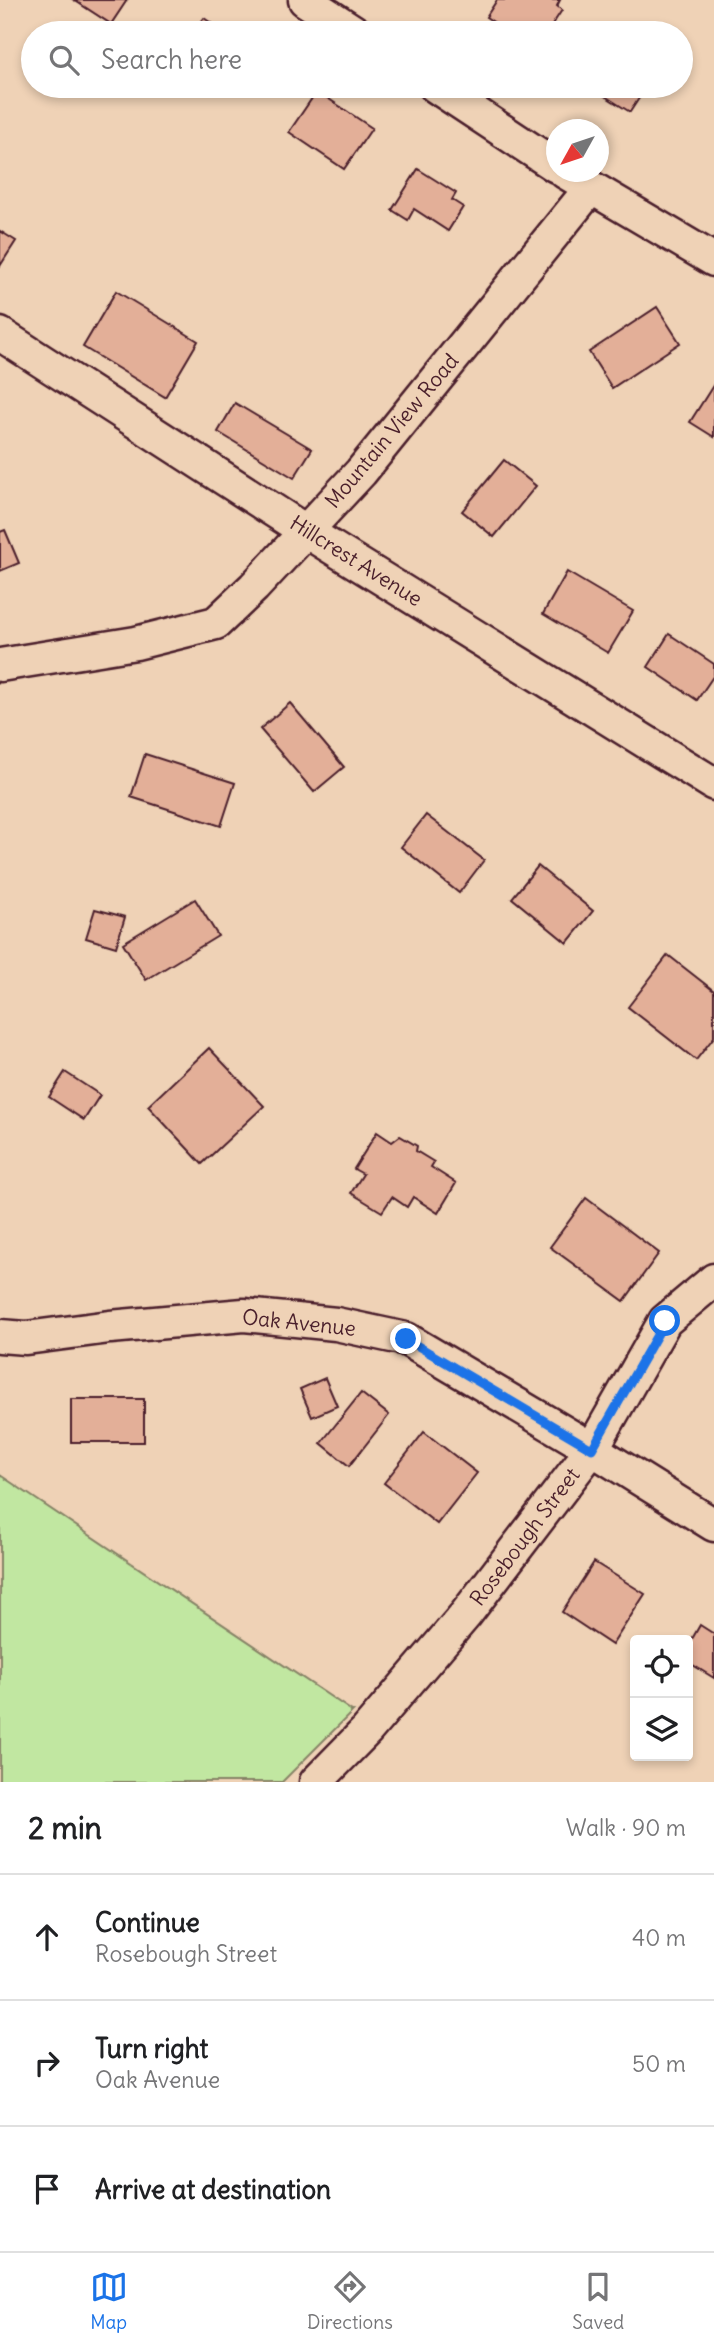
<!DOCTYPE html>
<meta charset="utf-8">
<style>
body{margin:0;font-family:Delius,sans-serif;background:#f2f2f2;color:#202124}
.controls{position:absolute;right:21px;bottom:21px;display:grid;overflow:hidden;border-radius:7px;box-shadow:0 4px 10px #0003}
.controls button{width:63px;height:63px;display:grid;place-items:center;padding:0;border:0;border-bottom:2px solid #e0e0e0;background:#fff;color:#202124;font:35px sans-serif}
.compass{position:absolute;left:546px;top:119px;width:63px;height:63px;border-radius:50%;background:#fff;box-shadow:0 4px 10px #0003;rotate:230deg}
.stop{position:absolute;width:21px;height:21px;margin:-16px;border:5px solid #1a73e8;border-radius:50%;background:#fff}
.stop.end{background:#1a73e8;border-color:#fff;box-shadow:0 2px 7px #0008}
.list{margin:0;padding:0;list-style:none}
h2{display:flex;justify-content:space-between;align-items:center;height:91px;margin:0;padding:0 28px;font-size:30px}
h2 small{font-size:23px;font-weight:400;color:#757577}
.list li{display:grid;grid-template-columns:46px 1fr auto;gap:21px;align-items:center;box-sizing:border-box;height:126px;padding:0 28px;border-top:2px solid #e0e0e0}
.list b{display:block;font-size:26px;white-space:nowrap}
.list p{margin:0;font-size:23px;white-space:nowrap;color:#757577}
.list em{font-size:23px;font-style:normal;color:#757577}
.icon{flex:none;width:38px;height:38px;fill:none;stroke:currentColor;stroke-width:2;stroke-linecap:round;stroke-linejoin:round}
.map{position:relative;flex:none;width:714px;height:1782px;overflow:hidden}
.search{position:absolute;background:#fff;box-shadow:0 4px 10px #0003;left:21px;right:21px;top:21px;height:77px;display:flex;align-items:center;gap:18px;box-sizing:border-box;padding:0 24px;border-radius:38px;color:#757577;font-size:26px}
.sheet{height:469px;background:#fff}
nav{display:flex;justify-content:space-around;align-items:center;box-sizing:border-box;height:98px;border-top:2px solid #e0e0e0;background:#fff;font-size:19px;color:#757577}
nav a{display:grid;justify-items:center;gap:4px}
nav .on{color:#1a73e8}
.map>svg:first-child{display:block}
.green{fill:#c1e7a1;stroke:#868366;stroke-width:2}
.building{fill:#e3af98;stroke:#4a1f2b;stroke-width:2}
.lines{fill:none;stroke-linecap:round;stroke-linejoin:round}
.minor-casing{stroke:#4a1f2b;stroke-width:37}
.minor{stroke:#efd2b6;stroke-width:32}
.route{stroke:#1a73e8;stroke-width:9}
.labels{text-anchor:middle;stroke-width:5;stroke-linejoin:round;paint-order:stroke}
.street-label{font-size:21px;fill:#4a1f2b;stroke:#efd2b6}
</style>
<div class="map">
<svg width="714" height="1782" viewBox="0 0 714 1782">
<rect width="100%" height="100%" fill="#efd2b6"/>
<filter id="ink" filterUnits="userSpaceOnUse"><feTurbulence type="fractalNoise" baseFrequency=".0143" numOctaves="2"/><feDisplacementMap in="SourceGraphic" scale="14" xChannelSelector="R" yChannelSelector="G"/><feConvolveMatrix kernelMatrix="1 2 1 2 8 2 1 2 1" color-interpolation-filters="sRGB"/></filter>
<g filter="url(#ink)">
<!-- green -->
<path class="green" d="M0 1475 352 1711H353L282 1782H0Z"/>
<!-- building -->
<g class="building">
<path d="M74 0H127L111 24Z"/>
<path d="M497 0H560L557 6 562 10 547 33H510L486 17Z"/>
<path d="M204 18 226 33H193Z"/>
<path d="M589 86H647L630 112Z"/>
<path d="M317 91 372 128 344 169 289 132Z"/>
<path d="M418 169 456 193 452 200 463 207 448 231 414 209 408 220 392 210Z"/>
<path d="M0 231 16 241 0 266Z"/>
<path d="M116 291 198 341 165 397 83 347Z"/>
<path d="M657 307 680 343 612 388 589 352Z"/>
<path d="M714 384V437L690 422Z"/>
<path d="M235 403 312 449 294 478 218 432Z"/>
<path d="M504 460 536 486 494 537 462 511Z"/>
<path d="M5 530 19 563 0 571V532Z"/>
<path d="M567 572 633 611 608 653 543 614Z"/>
<path d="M669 634 714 664V675L697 700 648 667Z"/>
<path d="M290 703 344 767 314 792 260 729Z"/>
<path d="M145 754 235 783 221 826 131 797Z"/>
<path d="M426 815 484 860 459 893 401 847Z"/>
<path d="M538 866 593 911 567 943 512 898Z"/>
<path d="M195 899 218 936 146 980 123 943Z"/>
<path d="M95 909 125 917 116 947 86 938Z"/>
<path d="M668 955 714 991V1037L696 1060 628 1007Z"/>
<path d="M209 1048 264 1106 202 1164 148 1106Z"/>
<path d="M65 1072 100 1095 84 1120 49 1097Z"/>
<path d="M377 1132 392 1142 400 1136 417 1146 416 1151 434 1162 431 1167 456 1183 438 1213 413 1197 407 1207 392 1197 382 1212 351 1193 363 1174 354 1169Z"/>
<path d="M586 1198 659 1253 624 1301 550 1247Z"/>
<path d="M325 1378 337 1406 312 1417 300 1389Z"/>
<path d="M361 1393 389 1415 349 1466 321 1443Z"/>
<rect x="71" y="1399" width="73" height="43"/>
<path d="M424 1432 477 1473 437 1524 384 1483Z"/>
<path d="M594 1562 645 1594 612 1645 562 1612Z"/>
<path d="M700 1625 714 1634V1678L688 1662V1646Z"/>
</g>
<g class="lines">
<!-- minor casing -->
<g class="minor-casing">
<g id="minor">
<path d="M305 0 356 33"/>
<path d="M435 86 556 166"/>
<path d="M565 172 714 260"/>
<path d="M0 334 307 532 714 784"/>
<path d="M0 665 136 643 216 623 254 587 361 472 590 189"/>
<path d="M0 1336 26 1338 110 1327 244 1315 336 1324 406 1339 592 1449 714 1525"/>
<path d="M316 1782 367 1730 466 1614 592 1449 665 1321 714 1280"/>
</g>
</g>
<!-- minor -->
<use href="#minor" class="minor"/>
</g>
</g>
<g class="lines" filter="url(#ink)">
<!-- route -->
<path class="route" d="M406 1339 592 1449 665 1321"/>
</g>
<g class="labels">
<!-- street labels -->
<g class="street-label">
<text transform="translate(392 431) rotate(-50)" y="7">Mountain View Road</text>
<text transform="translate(356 561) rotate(32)" y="7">Hillcrest Avenue</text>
<text transform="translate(299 1323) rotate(6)" y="7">Oak Avenue</text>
<text transform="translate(525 1537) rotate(-53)" y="7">Rosebough Street</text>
</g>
</g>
</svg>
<div class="controls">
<button><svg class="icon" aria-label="locate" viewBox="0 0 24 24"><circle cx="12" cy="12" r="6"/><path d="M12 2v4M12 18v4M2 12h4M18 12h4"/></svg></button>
<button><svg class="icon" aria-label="layers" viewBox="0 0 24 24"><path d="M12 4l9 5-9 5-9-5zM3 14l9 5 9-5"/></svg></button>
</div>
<svg class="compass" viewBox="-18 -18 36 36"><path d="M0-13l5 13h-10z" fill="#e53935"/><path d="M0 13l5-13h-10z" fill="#757577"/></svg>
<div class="stop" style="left:665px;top:1321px"></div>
<div class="stop end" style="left:406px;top:1339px"></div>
<div class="search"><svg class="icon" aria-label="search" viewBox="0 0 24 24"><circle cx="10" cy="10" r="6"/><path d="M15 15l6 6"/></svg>Search here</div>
</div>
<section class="sheet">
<h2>2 min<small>Walk · 90 m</small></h2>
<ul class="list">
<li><svg class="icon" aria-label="ahead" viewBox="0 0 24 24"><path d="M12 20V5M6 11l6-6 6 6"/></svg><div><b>Continue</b><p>Rosebough Street</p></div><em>40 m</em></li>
<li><svg class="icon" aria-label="right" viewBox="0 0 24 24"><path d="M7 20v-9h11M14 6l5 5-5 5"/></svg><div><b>Turn right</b><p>Oak Avenue</p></div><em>50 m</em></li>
<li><svg class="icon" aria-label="arrive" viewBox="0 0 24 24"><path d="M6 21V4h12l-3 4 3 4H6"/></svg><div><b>Arrive at destination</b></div></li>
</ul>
</section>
<nav>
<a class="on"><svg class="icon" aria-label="map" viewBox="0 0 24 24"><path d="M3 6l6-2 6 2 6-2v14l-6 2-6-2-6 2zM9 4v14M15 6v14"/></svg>Map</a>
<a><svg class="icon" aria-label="directions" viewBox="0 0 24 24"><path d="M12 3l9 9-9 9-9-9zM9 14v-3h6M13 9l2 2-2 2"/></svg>Directions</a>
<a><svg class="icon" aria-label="saved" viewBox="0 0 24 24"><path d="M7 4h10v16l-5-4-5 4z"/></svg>Saved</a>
</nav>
